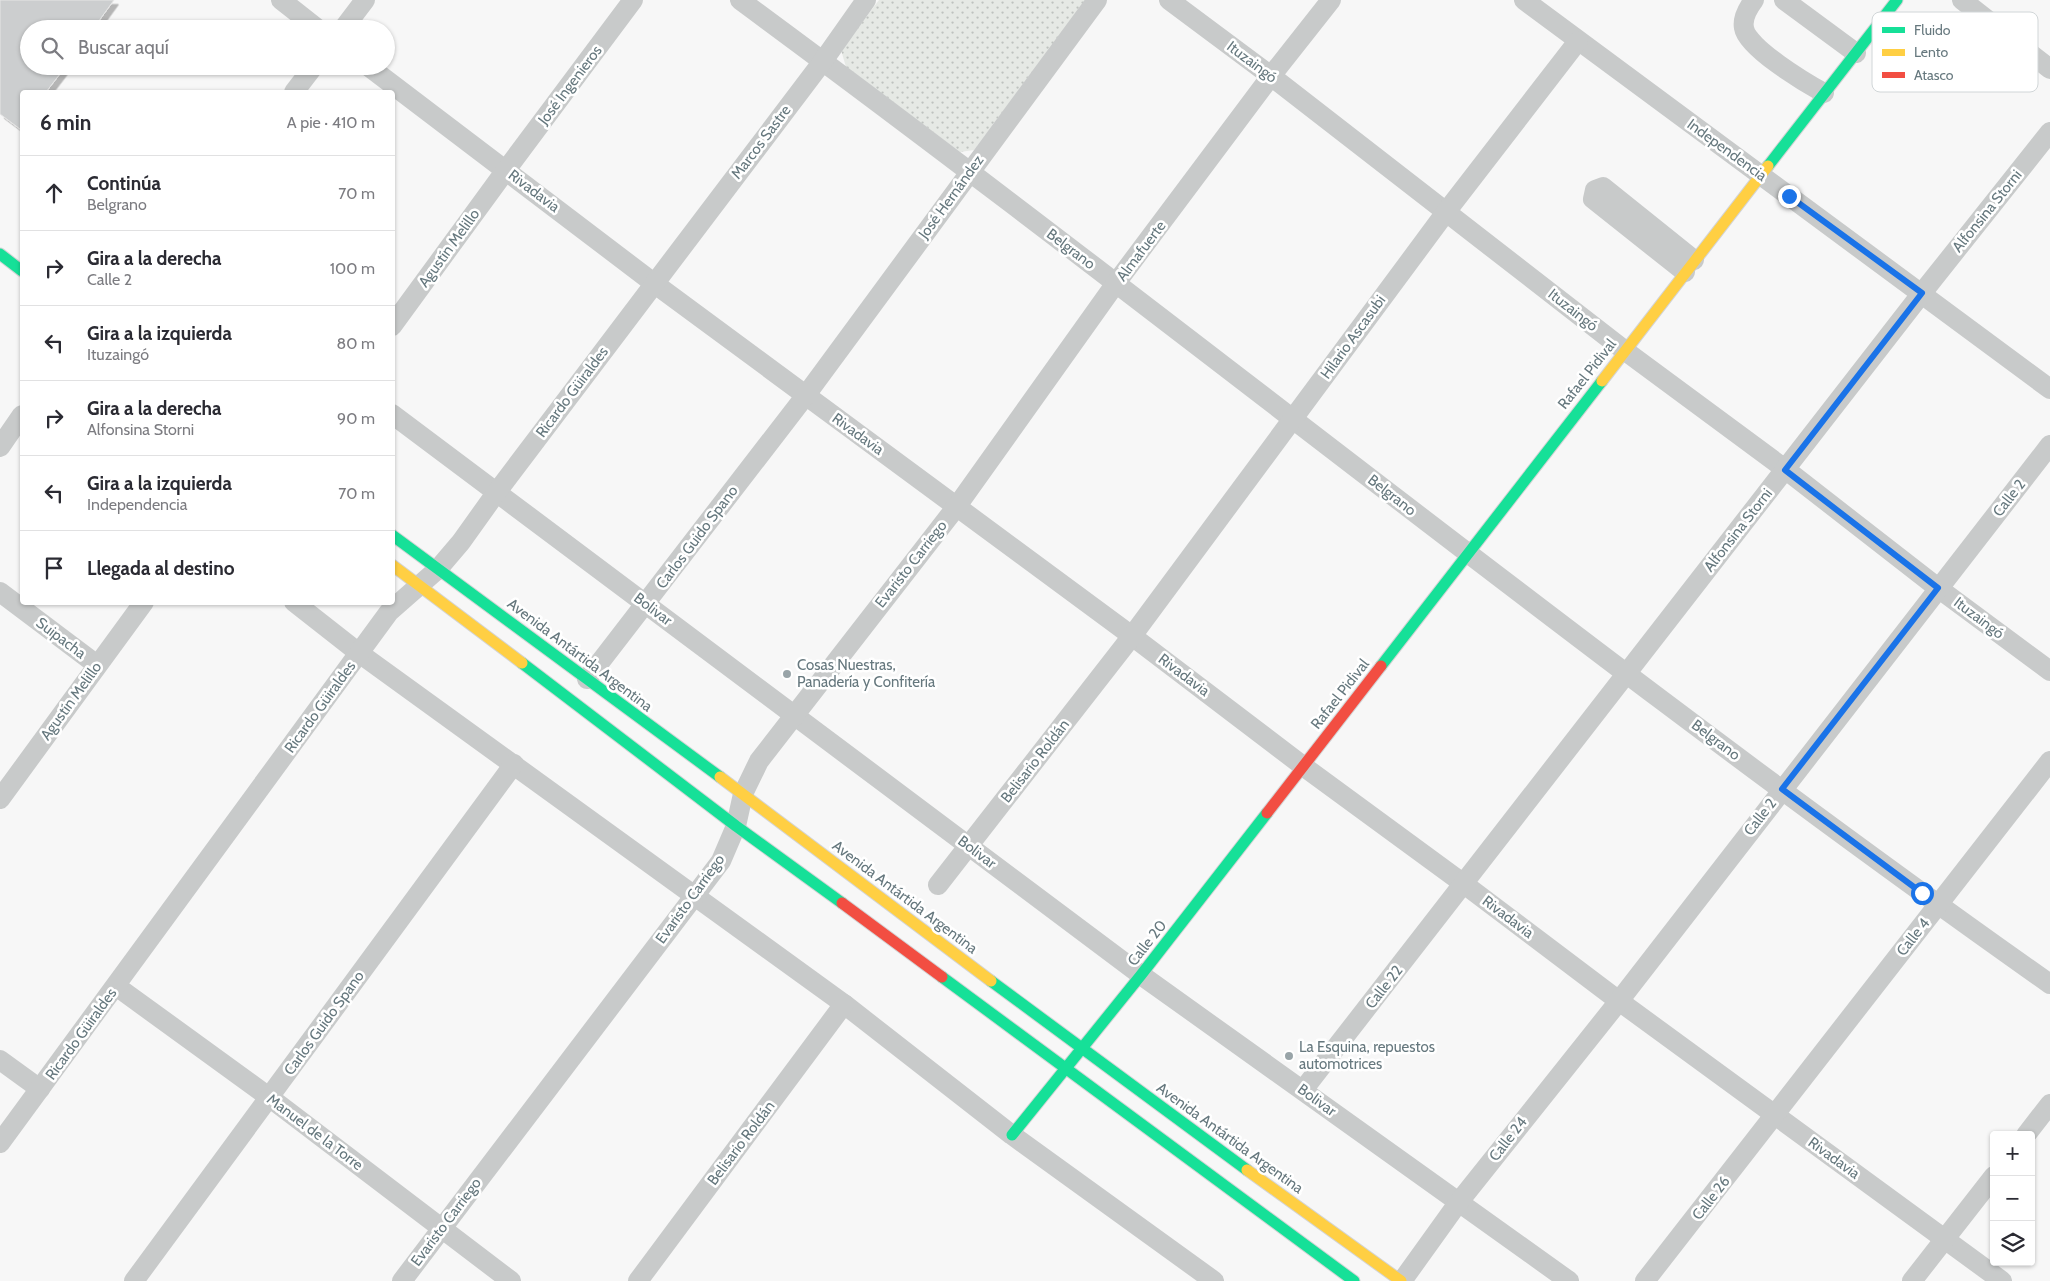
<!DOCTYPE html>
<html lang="es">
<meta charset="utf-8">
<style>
body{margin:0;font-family:Cabin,sans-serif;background:#f2f2f3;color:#2b2b33}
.controls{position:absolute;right:15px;bottom:15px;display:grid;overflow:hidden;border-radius:5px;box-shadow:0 1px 4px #0004}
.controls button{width:45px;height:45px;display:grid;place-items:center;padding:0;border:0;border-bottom:1px solid #e1e1e2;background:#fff;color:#2b2b33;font:25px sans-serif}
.stop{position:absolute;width:15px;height:15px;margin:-11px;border:4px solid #1a73e8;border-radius:50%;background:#fff}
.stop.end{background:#1a73e8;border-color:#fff;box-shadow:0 1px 5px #0008}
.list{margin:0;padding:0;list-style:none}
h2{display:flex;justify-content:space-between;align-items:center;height:65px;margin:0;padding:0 20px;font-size:21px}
h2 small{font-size:16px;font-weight:400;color:#7c7c81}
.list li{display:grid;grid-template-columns:32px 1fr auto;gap:15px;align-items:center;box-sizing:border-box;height:75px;padding:0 20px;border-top:1px solid #e1e1e2}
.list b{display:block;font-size:19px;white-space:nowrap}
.list p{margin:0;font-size:16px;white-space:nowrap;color:#7c7c81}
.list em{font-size:16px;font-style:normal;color:#7c7c81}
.icon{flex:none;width:28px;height:28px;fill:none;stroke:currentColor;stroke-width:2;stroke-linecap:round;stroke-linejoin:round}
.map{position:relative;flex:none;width:2050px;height:1281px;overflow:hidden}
.search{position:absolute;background:#fff;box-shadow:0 1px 4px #0004;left:20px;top:20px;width:375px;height:55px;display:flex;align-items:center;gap:12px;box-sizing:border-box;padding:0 18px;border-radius:28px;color:#7c7c81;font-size:19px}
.panel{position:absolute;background:#fff;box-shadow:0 1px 4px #0004;left:20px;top:90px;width:375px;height:515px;border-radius:5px}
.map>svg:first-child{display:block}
.park{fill:url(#park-dots)}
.building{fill:#cccecf;stroke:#e6e6e6;filter:url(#shadow)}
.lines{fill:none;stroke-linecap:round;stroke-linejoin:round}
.fast-casing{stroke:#d3d4d5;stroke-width:13}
.slow-casing{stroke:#d3d4d5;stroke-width:13}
.jam-casing{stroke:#d3d4d5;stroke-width:13}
.street{stroke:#c8caca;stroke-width:20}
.fast{stroke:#16e098;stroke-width:11}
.slow{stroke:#ffcf43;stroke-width:11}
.jam{stroke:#f24e42;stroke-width:11}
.route{stroke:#1a73e8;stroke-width:6}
.poi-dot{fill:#99a4a8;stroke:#fff;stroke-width:2}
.labels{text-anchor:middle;stroke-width:5;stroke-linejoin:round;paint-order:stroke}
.street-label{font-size:15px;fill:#66787e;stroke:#fff}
.poi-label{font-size:15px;fill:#66787e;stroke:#fff;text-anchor:start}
.key{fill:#fff;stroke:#d1d6d8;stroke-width:1}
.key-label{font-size:14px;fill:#66787e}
</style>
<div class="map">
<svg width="2050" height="1281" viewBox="0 0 2050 1281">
<defs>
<pattern id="park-dots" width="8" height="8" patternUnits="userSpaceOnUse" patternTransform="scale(1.25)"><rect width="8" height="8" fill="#e6e9e5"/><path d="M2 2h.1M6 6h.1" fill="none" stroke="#bec2bf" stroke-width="1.8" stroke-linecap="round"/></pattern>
<filter id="shadow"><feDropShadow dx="4.5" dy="4.5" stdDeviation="0" flood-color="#0004"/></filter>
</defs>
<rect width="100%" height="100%" fill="#f7f7f7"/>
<!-- park -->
<path class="park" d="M879 0H1086L974 150 960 152 846 67 841 50Z"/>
<!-- building -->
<path class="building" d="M0 0H114L93 29H29V66H66L46 92H22V125L20 129 0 114Z"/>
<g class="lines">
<!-- fast casing -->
<g class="fast-casing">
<g id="fast">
<path d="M1768 166 1897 0"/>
<path d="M0 254 22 271"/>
<path d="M392 535 720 777"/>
<path d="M522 663 736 826 842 903"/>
<path d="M1381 666 1602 381"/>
<path d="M942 977 1354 1281"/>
<path d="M991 981 1247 1170"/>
<path d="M1012 1135 1141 975 1267 813"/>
</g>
</g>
<!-- slow casing -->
<g class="slow-casing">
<g id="slow">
<path d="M1602 381 1768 166"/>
<path d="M392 565 522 663"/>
<path d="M720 777 991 981"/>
<path d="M1247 1170 1401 1281"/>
</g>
</g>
<!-- jam casing -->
<g class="jam-casing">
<g id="jam">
<path d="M1267 813 1381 666"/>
<path d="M842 903 942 977"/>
</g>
</g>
<!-- street -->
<g class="street">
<path d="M281 0 318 29"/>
<path d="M740 0C1180 324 1603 669 2050 984"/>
<path d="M1169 0 1271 76 1624 350 1785 469 1938 588 2050 671"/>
<path d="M1524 0 2050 389"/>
<path d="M1754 0C1748 8 1742 18 1744 28 1747 48 1806 83 1824 93"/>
<path d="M1784 0 1856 53"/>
<path d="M1962 0 2050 69"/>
<path d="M343 29 365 0"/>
<path d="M368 66 655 284 1132 636 1303 766 1464 884 1619 1001 2002 1281"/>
<path d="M294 92 314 66"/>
<path d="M1685 272 1593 199 1595 190 1603 187 1694 260"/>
<path d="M392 326 506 170 633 0"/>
<path d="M392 414 1141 975 1569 1281"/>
<path d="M0 447 22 415"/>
<path d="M0 592 97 665"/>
<path d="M294 602 359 653 844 1004 1012 1135 1214 1281"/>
<path d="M587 679 806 395 1097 0"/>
<path d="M0 799 144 602"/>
<path d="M938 885 1132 636 1446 212 1578 41"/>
<path d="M116 986 269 1097 511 1281"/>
<path d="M0 1060 40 1089"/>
<path d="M1303 1090 1922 293 2050 132"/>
<path d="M2026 1135 2050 1104"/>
<path d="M0 1143 389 612 438 569 461 542 496 493 823 61 866 0"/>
<path d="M134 1281 514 764"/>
<path d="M402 1281 721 861 736 826 743 794 759 761 957 506 1116 283 1271 76 1331 0"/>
<path d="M638 1281 844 1004"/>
<path d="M1402 1281 1458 1203 1619 1001 2050 445"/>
<path d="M1645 1281 2050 761"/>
<path d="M1912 1281 1994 1176"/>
</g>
<!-- fast -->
<use href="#fast" class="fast"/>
<!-- slow -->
<use href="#slow" class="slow"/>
<!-- jam -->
<use href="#jam" class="jam"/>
</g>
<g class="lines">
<!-- route -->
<path class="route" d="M1789 196 1922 293 1785 470 1938 588 1782 789 1922 893"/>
</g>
<!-- markers -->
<g class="poi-dot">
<circle cx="787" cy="674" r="5"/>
<circle cx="1289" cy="1056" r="5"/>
</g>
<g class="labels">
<!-- street labels -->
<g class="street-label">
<text transform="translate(1252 62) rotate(37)" y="5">Ituzaingó</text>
<text transform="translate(570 85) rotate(-53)" y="5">José Ingenieros</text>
<text transform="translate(761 142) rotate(-53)" y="5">Marcos Sastre</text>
<text transform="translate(1727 150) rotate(36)" y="5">Independencia</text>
<text transform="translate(534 191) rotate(37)" y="5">Rivadavia</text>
<text transform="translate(951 197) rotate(-54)" y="5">José Hernández</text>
<text transform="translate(1987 211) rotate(-51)" y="5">Alfonsina Storni</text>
<text transform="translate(449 248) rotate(-54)" y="5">Agustín Melillo</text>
<text transform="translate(1071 249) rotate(37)" y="5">Belgrano</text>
<text transform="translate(1141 251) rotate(-53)" y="5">Almafuerte</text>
<text transform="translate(1573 310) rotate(38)" y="5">Ituzaingó</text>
<text transform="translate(1353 337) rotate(-54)" y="5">Hilario Ascasubi</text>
<text transform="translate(1587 374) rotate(-52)" y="5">Rafael Pidival</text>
<text transform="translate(572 392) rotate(-53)" y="5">Ricardo Güiraldes</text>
<text transform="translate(858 434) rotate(36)" y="5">Rivadavia</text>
<text transform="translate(1392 495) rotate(38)" y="5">Belgrano</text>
<text transform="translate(2009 498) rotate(-52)" y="5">Calle 2</text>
<text transform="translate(1738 530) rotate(-52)" y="5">Alfonsina Storni</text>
<text transform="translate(697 537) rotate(-53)" y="5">Carlos Guido Spano</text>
<text transform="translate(911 564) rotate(-52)" y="5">Evaristo Carriego</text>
<text transform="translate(653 609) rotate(37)" y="5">Bolivar</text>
<text transform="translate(1979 618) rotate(37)" y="5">Ituzaingó</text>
<text transform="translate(61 638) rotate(37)" y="5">Suipacha</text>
<text transform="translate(580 655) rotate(37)" y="5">Avenida Antártida Argentina</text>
<text transform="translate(1184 675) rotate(37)" y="5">Rivadavia</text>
<text transform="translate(1340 694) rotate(-52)" y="5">Rafael Pidival</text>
<text transform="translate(71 701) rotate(-54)" y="5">Agustín Melillo</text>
<text transform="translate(320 707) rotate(-54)" y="5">Ricardo Güiraldes</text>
<text transform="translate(1716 740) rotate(37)" y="5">Belgrano</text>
<text transform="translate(1035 761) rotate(-52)" y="5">Belisario Roldán</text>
<text transform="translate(1760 817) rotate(-52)" y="5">Calle 2</text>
<text transform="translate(977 852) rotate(37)" y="5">Bolivar</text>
<text transform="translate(905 897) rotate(37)" y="5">Avenida Antártida Argentina</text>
<text transform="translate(690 899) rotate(-54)" y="5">Evaristo Carriego</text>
<text transform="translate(1508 917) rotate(37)" y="5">Rivadavia</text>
<text transform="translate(1913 937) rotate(-52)" y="5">Calle 4</text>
<text transform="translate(1147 943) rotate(-52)" y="5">Calle 20</text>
<text transform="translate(1384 987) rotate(-52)" y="5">Calle 22</text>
<text transform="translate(324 1023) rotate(-54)" y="5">Carlos Guido Spano</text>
<text transform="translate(81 1034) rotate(-54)" y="5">Ricardo Güiraldes</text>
<text transform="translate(1317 1100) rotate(36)" y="5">Bolivar</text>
<text transform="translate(315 1132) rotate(37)" y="5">Manuel de la Torre</text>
<text transform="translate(1230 1138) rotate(36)" y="5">Avenida Antártida Argentina</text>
<text transform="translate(1508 1139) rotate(-52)" y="5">Calle 24</text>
<text transform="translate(741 1143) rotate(-53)" y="5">Belisario Roldán</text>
<text transform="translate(1834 1158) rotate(36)" y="5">Rivadavia</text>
<text transform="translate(1711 1198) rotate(-52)" y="5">Calle 26</text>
<text transform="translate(446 1222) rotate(-53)" y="5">Evaristo Carriego</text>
</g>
<!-- poi labels -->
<g class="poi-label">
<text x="797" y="670">Cosas Nuestras,<tspan x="797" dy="17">Panadería y Confitería</tspan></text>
<text x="1299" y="1052">La Esquina, repuestos<tspan x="1299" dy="17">automotrices</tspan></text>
</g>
</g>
<!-- legend -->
<rect x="1872" y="12" width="166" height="80" rx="8" class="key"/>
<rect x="1882" y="27" width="23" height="6" fill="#16e098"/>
<rect x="1882" y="49" width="23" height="7" fill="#ffcf43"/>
<rect x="1882" y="72" width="23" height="6" fill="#f24e42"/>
<g class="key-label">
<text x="1914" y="35">Fluido</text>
<text x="1914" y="57">Lento</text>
<text x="1914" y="80">Atasco</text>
</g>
</svg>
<div class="controls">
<button>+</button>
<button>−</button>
<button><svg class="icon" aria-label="layers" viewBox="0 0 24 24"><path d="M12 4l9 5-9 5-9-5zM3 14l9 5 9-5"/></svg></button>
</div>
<div class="stop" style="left:1922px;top:893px"></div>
<div class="stop end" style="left:1789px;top:196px"></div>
<div class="search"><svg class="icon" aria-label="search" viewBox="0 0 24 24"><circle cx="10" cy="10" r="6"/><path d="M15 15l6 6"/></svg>Buscar aquí</div>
<section class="panel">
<h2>6 min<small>A pie · 410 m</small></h2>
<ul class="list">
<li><svg class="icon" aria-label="ahead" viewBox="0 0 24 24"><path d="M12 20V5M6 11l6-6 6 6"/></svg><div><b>Continúa</b><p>Belgrano</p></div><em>70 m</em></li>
<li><svg class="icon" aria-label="right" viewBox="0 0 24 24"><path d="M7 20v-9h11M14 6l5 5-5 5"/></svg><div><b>Gira a la derecha</b><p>Calle 2</p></div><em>100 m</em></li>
<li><svg class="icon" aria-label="left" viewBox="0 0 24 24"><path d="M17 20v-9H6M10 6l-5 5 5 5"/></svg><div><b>Gira a la izquierda</b><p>Ituzaingó</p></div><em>80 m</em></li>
<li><svg class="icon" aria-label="right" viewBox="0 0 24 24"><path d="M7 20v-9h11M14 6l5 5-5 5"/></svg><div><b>Gira a la derecha</b><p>Alfonsina Storni</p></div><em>90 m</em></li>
<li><svg class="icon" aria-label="left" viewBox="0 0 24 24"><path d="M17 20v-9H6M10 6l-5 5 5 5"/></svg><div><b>Gira a la izquierda</b><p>Independencia</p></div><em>70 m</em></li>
<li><svg class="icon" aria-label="arrive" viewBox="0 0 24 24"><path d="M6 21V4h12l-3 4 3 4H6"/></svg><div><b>Llegada al destino</b></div></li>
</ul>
</section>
</div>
